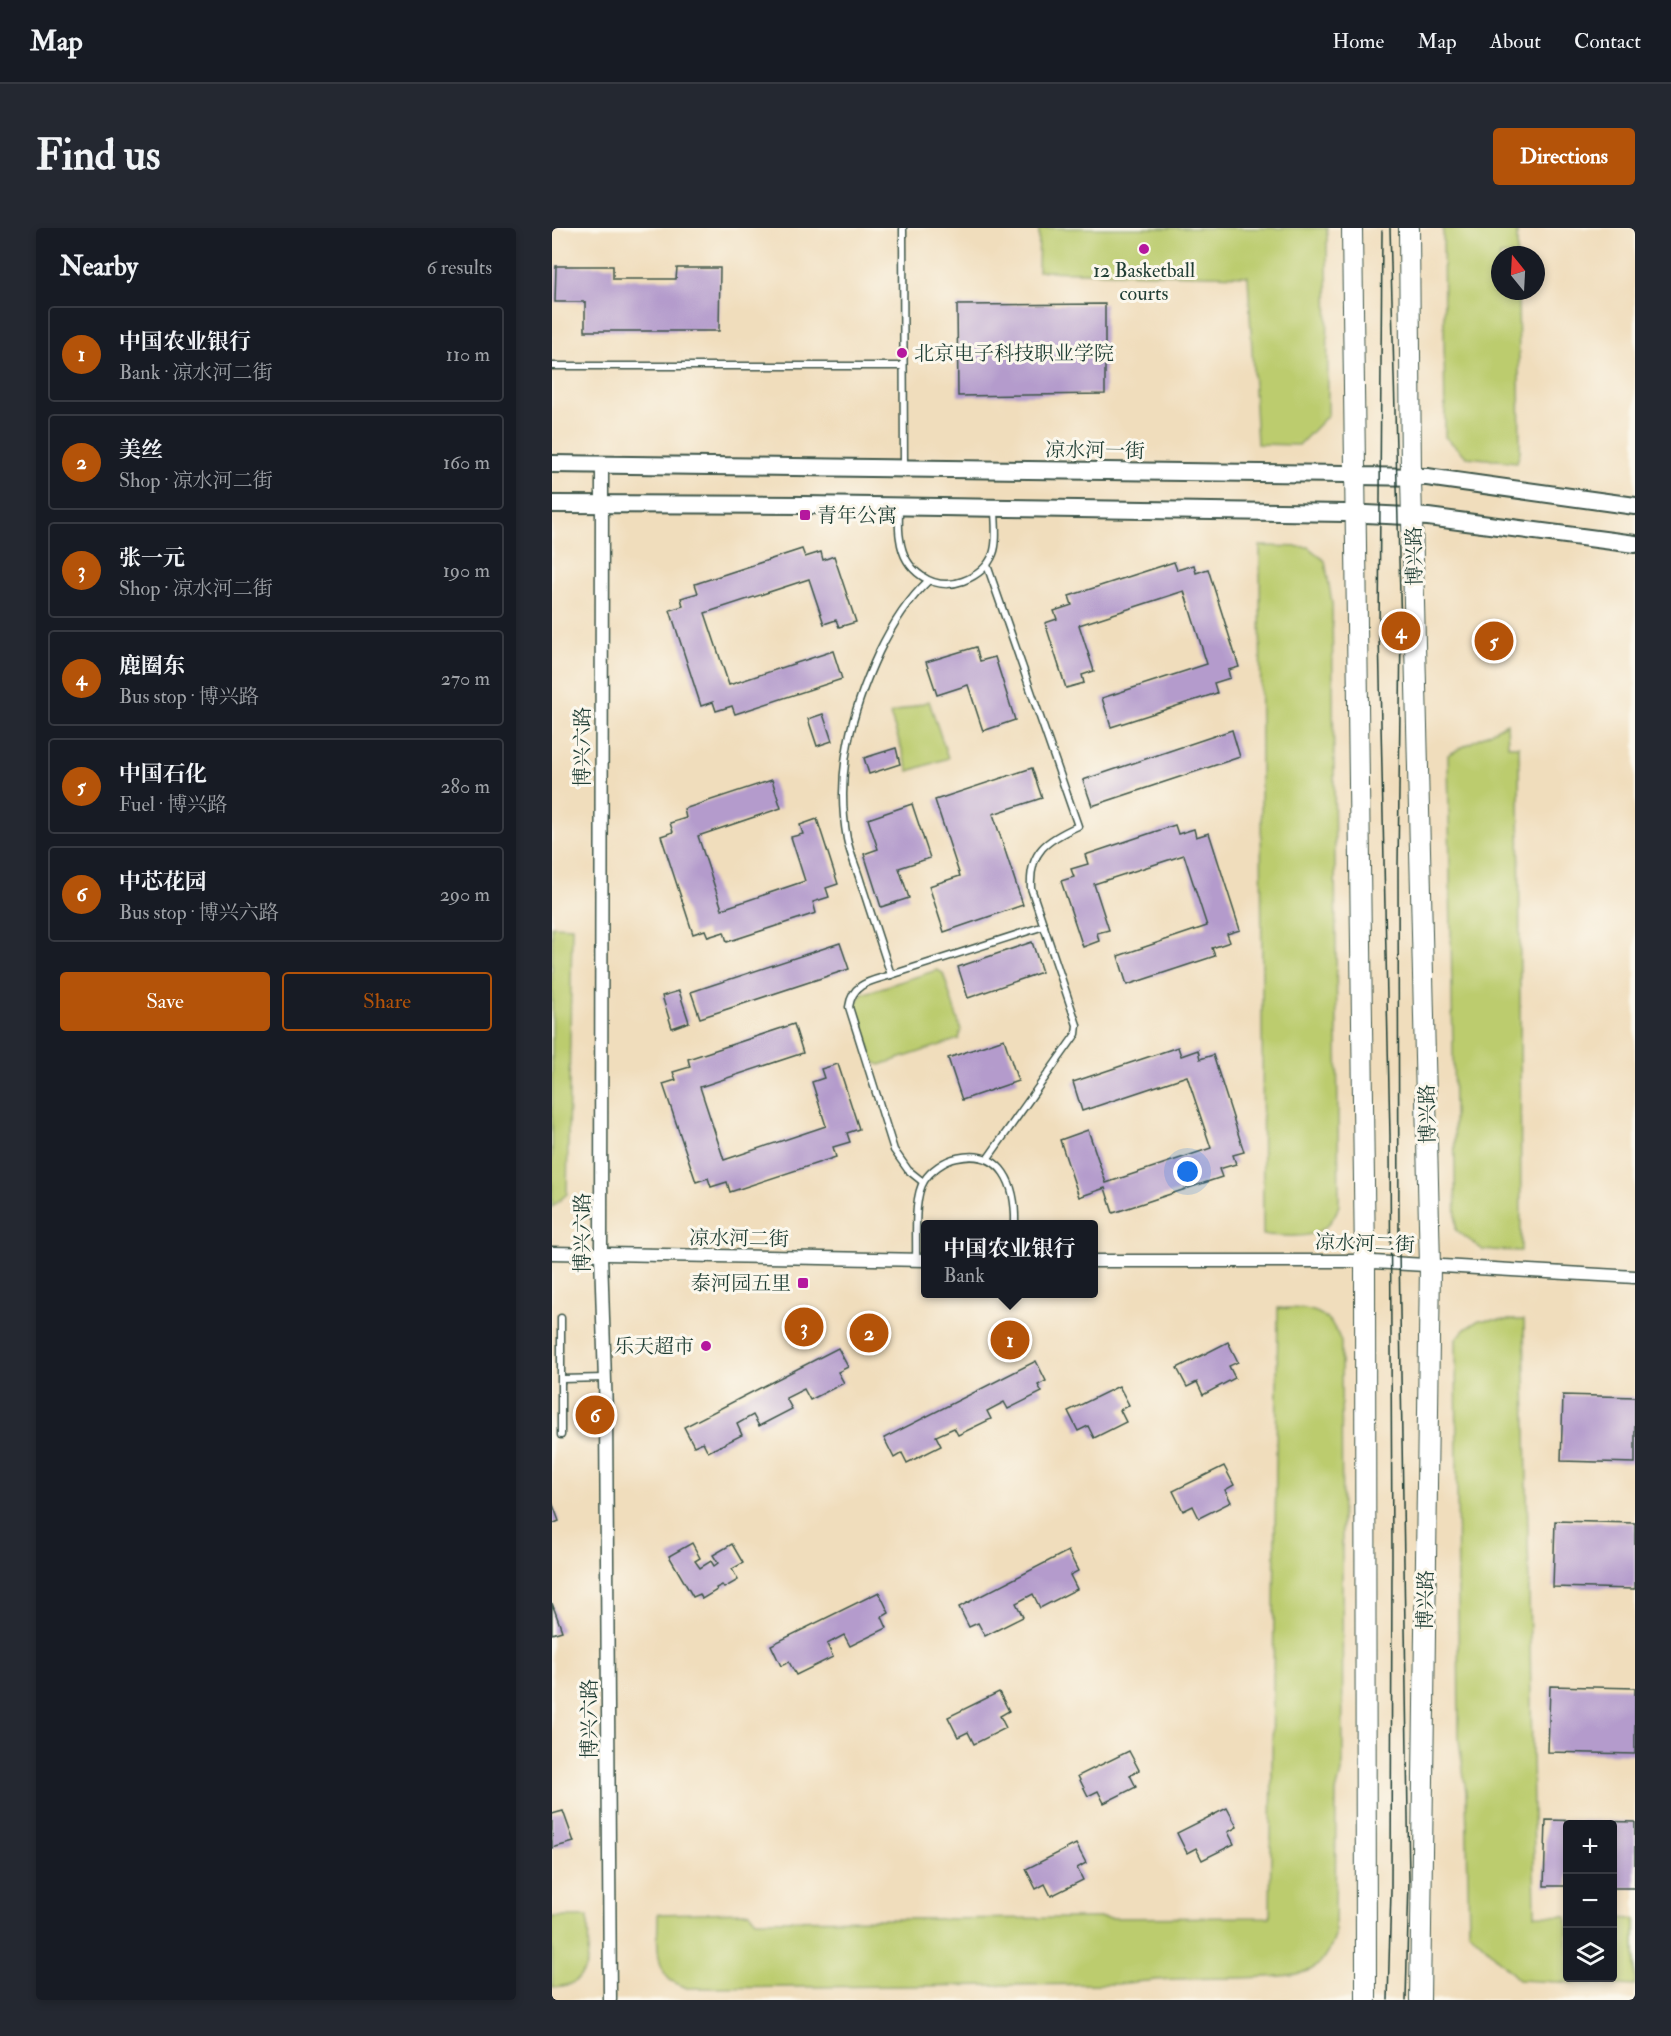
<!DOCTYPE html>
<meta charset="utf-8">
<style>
body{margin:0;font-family:"IM FELL Double Pica","Noto Serif SC",serif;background:#242831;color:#f1f3f6}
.controls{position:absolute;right:18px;bottom:18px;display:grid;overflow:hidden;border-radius:6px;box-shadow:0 3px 9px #0003}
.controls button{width:54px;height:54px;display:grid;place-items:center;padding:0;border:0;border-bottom:2px solid #363941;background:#171b24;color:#f1f3f6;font:30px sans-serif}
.compass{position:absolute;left:939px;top:18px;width:54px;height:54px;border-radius:50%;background:#171b24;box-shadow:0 3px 9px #0003;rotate:342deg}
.you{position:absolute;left:636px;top:944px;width:21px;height:21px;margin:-15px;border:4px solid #fff;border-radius:50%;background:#1a73e8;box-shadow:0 0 0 9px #1a73e833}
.badge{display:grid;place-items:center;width:39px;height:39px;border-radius:50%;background:#b45309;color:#fff;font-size:20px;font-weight:700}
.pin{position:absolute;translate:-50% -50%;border:3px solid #fff;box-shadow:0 2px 6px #0006}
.popup{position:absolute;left:369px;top:992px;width:177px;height:78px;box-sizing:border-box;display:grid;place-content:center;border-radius:6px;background:#171b24;filter:drop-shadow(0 2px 4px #0005);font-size:20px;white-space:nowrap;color:#9ea1a6}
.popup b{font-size:22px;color:#f1f3f6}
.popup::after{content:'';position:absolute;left:50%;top:100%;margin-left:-12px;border:12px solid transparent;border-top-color:#171b24}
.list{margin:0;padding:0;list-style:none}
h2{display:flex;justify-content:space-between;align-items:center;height:78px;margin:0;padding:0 24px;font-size:26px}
h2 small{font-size:20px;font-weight:400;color:#9ea1a6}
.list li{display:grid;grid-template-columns:39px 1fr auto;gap:18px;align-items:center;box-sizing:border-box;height:96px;margin:0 12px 12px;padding:0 12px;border:2px solid #363941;border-radius:6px}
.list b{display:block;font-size:22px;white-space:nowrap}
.list p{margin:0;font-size:20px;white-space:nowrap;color:#9ea1a6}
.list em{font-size:20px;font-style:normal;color:#9ea1a6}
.actions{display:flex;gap:12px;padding:18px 24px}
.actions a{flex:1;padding:14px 0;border:2px solid #b45309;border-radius:6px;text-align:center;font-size:21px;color:#b45309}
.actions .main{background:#b45309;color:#fff}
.icon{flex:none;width:33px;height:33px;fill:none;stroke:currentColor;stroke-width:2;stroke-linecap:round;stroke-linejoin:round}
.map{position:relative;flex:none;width:1083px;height:1772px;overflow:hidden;border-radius:6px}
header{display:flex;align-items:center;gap:36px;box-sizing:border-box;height:84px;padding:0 30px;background:#171b24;border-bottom:2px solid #363941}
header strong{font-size:28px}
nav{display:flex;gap:33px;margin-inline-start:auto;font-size:21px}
.intro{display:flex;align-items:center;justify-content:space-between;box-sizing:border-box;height:144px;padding:0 36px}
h1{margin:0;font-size:42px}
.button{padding:15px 27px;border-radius:6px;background:#b45309;color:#fff;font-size:21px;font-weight:700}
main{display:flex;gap:36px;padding:0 36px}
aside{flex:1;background:#171b24;border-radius:6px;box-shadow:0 3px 9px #0003}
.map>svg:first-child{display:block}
.green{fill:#bccc6e;stroke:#6e8451;stroke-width:1.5}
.building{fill:#b49bcc}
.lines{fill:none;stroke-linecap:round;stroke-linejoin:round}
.lane-casing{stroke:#3e5548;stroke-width:9}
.street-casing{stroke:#3e5548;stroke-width:15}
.secondary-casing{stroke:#3e5548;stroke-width:20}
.primary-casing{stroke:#3e5548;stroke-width:22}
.lane{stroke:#fff;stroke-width:6}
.street{stroke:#fff;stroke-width:12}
.secondary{stroke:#fff;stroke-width:16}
.primary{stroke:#fff;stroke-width:20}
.tram{stroke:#1f3d34;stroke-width:1.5}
.poi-dot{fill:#b5179e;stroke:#fbf7ec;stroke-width:2}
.labels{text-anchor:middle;stroke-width:6;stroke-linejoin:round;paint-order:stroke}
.poi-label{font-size:20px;fill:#1f3d34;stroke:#fbf7ec;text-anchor:start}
.street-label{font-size:20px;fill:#1f3d34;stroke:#fbf7ec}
</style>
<header>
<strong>Map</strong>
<nav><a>Home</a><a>Map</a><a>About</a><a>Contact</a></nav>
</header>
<div class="intro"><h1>Find us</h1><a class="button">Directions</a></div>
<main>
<aside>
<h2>Nearby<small>6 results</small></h2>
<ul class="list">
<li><span class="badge">1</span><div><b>中国农业银行</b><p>Bank · 凉水河二街</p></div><em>110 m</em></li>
<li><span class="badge">2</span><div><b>美丝</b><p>Shop · 凉水河二街</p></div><em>160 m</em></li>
<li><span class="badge">3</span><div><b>张一元</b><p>Shop · 凉水河二街</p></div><em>190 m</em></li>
<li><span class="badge">4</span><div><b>鹿圈东</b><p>Bus stop · 博兴路</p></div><em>270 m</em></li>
<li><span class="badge">5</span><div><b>中国石化</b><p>Fuel · 博兴路</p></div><em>280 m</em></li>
<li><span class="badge">6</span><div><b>中芯花园</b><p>Bus stop · 博兴六路</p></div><em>290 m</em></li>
</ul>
<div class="actions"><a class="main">Save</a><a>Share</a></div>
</aside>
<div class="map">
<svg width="1083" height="1772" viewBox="0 0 1083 1772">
<rect width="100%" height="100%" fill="#fbf7ec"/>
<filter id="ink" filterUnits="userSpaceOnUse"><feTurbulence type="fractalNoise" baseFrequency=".0167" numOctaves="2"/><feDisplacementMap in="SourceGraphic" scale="12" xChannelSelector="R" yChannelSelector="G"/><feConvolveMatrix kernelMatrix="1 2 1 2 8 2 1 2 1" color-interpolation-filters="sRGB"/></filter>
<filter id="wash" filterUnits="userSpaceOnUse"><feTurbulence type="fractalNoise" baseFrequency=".008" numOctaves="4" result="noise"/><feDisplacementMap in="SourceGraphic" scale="24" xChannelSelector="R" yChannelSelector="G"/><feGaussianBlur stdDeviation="1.35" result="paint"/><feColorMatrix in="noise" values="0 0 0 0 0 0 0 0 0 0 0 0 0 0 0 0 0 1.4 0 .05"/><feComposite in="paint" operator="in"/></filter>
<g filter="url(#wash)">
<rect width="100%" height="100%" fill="#f0ddbc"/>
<!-- green -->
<g class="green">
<path d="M487 0H775L776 187 747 217 705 216 696 48 486 43Z"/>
<path d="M891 0H965V27H948V63H966L968 224 965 234 915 229 893 209Z"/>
<path d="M708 318 756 319 773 333 780 375 787 977C775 1015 744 1008 711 1007Z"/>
<path d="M377 473 396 530 357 543 338 486Z"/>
<path d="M955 495 956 518H967L969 1023 931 1022 904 1002 896 527Z"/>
<path d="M0 698 20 699 15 966 0 979Z"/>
<path d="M385 742 391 745 409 802 407 811 328 837 322 834 303 776 310 766Z"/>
<path d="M726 1080C757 1080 777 1080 789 1114L791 1537 784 1564 783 1708C779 1721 772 1734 760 1741 741 1753 653 1749 626 1751 606 1751 586 1754 566 1756L135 1760C129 1757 121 1755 117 1751 102 1736 106 1706 106 1686L197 1684 204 1692 718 1689Z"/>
<path d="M927 1092H972L983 1687 1015 1688 1016 1750H1060L1061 1690 1083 1691V1758L967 1752 917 1703 914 1564 907 1512 904 1111 913 1101Z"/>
<path d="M0 1689H36C36 1720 44 1759 0 1759Z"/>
</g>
<g id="blocks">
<!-- building -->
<g class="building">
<path d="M4 38H61V51H124L125 40H168L167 103H33V74H3Z"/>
<path d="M553 76V166L406 168 405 77Z"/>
<path d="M250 321 253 329 269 324 271 332 282 328 304 394 287 399 284 392 272 396 257 351 153 385 177 457 281 423 290 451 183 486 180 478 164 483 161 474 149 478 118 382 131 378 129 370 146 365 143 356Z"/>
<path d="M622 334 625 342 642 337 644 345 656 341 687 439 676 442 678 450 662 455 665 465 559 499 550 470 655 436 632 363 527 397 542 443 530 447 532 455 514 460 493 395 505 391 502 383 520 377 517 368Z"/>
<path d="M424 419 428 433 443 429 463 492 431 503 416 457 385 467 374 434Z"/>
<path d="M271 486 280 513 265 518 256 491Z"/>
<path d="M680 502 688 529 540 578 531 552Z"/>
<path d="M344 520 348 536 317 546 312 530Z"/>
<path d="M480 540 490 570 441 586 471 677 392 704 377 658 408 648 383 572Z"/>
<path d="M220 552 229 580 146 608 170 681 253 653 239 609 251 606 248 597 265 591 286 656 274 660 277 669 261 674 264 685 175 714 172 704 156 709 153 702 141 706 109 608 121 604 118 595 134 590 132 581Z"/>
<path d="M360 576 378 630 347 640 357 670 329 679 312 626 326 621 316 591Z"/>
<path d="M623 597 626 606 642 601 644 609 657 605 688 702 675 706 678 714 660 720 663 728 575 757 566 728 655 698 632 627 542 656 557 702 545 705 547 713 531 719 509 653 522 649 519 641 536 636 533 627Z"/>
<path d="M480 714 490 744 416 770 406 739Z"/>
<path d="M288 715 297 741 148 790 139 764Z"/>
<path d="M127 763 137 794 120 800 110 768Z"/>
<path d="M242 796 251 825 148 859 172 932 274 898 260 854 272 850 269 841 286 836 307 901 295 905 298 914 281 919 284 929 178 964 175 954 159 959 156 950 144 954 111 856 124 852 121 844 138 839 136 831Z"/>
<path d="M452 811 466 853 410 872 396 830Z"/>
<path d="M626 819 629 828 646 822 648 831 661 827 692 924 681 927 684 936 667 941 670 949 561 985 553 960 527 969 508 912 536 902 554 955 659 920 635 848 530 883 521 854Z"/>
<path d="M676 1114 686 1134 677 1138 683 1150 651 1167 645 1154 635 1159 625 1140Z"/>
<path d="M286 1120 296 1139 286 1144 292 1155 258 1172 252 1161 234 1170 240 1181 207 1198 201 1187 185 1196 190 1207 156 1224 151 1214 142 1218 132 1199Z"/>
<path d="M484 1133 494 1153 486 1157 490 1164 456 1181 452 1174 435 1183 439 1191 406 1207 402 1200 384 1208 389 1218 355 1235 350 1225 342 1230 332 1210Z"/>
<path d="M567 1158 577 1177 568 1182 574 1194 542 1210 536 1198 526 1203 516 1183Z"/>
<path d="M1011 1167 1083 1169V1235L1009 1233Z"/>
<path d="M672 1238 682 1257 673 1262 679 1274 647 1290 641 1278 631 1283 621 1263Z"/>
<path d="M0 1274 7 1293 0 1296Z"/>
<path d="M1003 1293 1083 1295V1361L1001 1359Z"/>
<path d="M140 1315 148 1330 143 1333 148 1340 159 1333 162 1338 166 1335 161 1327 180 1316 191 1335 180 1341 186 1352 172 1360 170 1357 164 1360 165 1362 150 1371 148 1366 141 1369 117 1328Z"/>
<path d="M516 1323 526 1343 518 1347 525 1361 488 1380 481 1366 464 1375 471 1389 433 1408 426 1395 417 1399 407 1379Z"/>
<path d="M327 1364 337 1385 330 1389 335 1400 298 1418 292 1407 275 1416 281 1429 244 1447 237 1434 229 1438 219 1417Z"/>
<path d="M0 1375 10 1403 0 1406Z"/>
<path d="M998 1458 1083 1460V1526L996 1524Z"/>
<path d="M447 1464 457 1483 448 1488 454 1500 422 1516 416 1504 406 1509 396 1489Z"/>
<path d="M577 1523 587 1542 578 1547 584 1559 552 1575 546 1563 536 1568 526 1548Z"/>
<path d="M675 1580 685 1599 676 1604 682 1616 650 1632 644 1620 635 1625 625 1605Z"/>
<path d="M11 1583 22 1614 0 1620V1586Z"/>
<path d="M994 1592 1083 1594V1660H1060V1596H1016V1658H992Z"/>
<path d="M524 1616 534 1635 525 1640 531 1652 499 1668 493 1656 484 1661 474 1641Z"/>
</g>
</g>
</g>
<g filter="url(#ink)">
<use href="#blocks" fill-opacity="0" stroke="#3e5548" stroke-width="1.5"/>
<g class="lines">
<!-- lane casing -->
<g class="lane-casing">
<g id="lane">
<path d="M351 0 352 240"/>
<path d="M0 138H351"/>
<path d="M347 279C347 289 346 301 348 311 352 343 381 364 411 353 424 348 436 339 441 326 446 313 443 294 443 280"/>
<path d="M435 337 526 598C495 612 477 623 479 660L525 797 524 806 436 930"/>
<path d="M339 747 492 698"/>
<path d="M371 954 356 942 342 922 297 779C300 755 319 753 339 747 329 716 319 685 309 655 305 641 298 626 295 611 283 545 299 484 327 424 340 397 354 374 376 353"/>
<path d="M364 1031C365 1011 361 970 372 953 378 943 393 932 405 930 451 920 464 958 463 996"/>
<path d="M10 1151 52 1150"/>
<path d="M9 1207V1090"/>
</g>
</g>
<!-- street casing -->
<g class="street-casing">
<g id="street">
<path d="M50 237 49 1027 54 1185 58 1772"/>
<path d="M0 1025 374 1032"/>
<path d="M542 1033H804L1083 1049"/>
</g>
</g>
<!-- secondary casing -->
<g class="secondary-casing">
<g id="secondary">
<path d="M0 236 794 246 804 248 875 249 1083 278"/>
<path d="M0 276 252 277 793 285 876 289 1083 316"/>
</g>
</g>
<!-- primary casing -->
<g class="primary-casing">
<g id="primary">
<path d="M800 0 813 1033 814 1772"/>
<path d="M857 0 859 250 878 1037 868 1772"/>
</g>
</g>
<!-- lane -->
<use href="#lane" class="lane"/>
<!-- street -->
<use href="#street" class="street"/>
<!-- secondary -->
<use href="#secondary" class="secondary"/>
<!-- primary -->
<use href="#primary" class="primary"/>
<!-- tram -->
<g class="tram">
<path d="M838 0 849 403 846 639 847 1021 857 1651 854 1772"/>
<path d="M830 3 827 405 838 907 840 1327 839 1663 836 1772"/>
</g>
</g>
</g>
<!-- markers -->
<g class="poi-dot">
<circle cx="592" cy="21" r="6"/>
<circle cx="350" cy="125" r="6"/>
<rect x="247" y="281" width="12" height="12" rx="3"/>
<rect x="245" y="1049" width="12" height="12" rx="3"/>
<circle cx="154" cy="1118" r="6"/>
</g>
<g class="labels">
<!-- poi labels -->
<g class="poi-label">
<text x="592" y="49" text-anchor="middle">12 Basketball<tspan x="592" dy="23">courts</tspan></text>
<text x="362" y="132">北京电子科技职业学院</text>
<text x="265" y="294">青年公寓</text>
<text x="239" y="1062" text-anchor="end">泰河园五里</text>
<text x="142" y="1125" text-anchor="end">乐天超市</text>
</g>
<!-- street labels -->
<g class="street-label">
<text transform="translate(543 222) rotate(1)" y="7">凉水河一街</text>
<text transform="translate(862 328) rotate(-91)" y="7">博兴路</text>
<text transform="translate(30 519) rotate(-90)" y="7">博兴六路</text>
<text transform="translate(875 886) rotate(-91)" y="7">博兴路</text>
<text transform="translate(30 1005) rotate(-90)" y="7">博兴六路</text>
<text transform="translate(187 1010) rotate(1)" y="7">凉水河二街</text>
<text transform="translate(813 1015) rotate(2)" y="7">凉水河二街</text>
<text transform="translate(873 1372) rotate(-89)" y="7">博兴路</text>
<text transform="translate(37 1491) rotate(-90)" y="7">博兴六路</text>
</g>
</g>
</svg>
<div class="controls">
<button>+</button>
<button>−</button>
<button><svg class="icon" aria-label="layers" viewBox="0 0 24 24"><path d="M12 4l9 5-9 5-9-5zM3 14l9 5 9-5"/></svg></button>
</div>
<svg class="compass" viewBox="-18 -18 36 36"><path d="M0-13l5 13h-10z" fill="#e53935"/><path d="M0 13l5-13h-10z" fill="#9ea1a6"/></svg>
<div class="you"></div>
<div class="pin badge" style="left:458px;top:1112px">1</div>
<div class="popup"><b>中国农业银行</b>Bank</div>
<div class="pin badge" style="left:317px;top:1105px">2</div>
<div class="pin badge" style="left:252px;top:1099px">3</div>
<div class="pin badge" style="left:849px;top:403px">4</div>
<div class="pin badge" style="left:942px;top:413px">5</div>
<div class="pin badge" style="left:43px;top:1187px">6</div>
</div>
</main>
